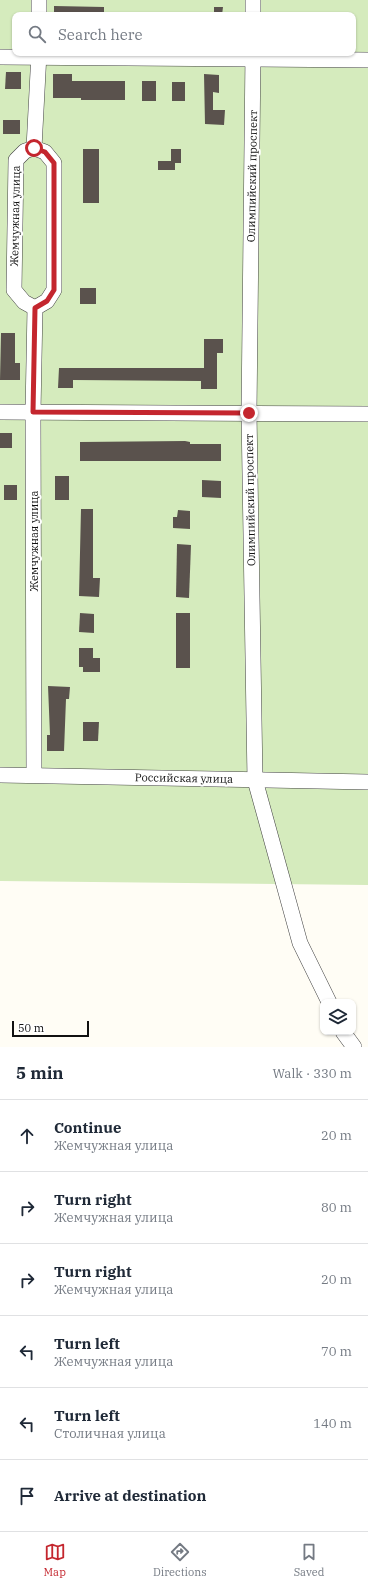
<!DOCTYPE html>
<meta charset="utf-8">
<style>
body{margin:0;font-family:"IBM Plex Serif",serif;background:#f6f6f7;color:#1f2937}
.controls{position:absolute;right:12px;bottom:12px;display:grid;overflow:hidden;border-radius:8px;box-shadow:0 1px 3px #0004}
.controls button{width:36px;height:36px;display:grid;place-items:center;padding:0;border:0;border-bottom:1px solid #e0e1e3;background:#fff;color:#1f2937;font:20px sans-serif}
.scale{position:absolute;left:12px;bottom:10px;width:77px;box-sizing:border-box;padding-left:4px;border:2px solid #111;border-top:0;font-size:11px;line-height:14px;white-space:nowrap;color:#111;-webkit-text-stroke:3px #fff;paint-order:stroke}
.stop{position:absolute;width:12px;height:12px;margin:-9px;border:3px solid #c4262e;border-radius:50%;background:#fff}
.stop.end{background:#c4262e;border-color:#fff;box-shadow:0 1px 4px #0008}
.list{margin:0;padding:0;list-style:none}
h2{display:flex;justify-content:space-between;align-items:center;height:52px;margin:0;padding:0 16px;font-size:17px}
h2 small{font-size:13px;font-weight:400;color:#747a83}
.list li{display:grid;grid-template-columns:26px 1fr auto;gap:12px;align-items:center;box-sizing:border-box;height:72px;padding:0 16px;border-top:1px solid #e0e1e3}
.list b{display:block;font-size:15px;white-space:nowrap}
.list p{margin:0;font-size:13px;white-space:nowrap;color:#747a83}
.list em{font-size:13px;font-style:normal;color:#747a83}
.icon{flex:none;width:22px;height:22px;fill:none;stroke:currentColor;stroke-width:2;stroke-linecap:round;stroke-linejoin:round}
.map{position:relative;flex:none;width:368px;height:1047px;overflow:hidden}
.search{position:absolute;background:#fff;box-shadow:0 1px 3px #0004;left:12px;right:12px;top:12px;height:44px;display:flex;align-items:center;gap:10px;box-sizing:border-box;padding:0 14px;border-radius:8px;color:#747a83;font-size:15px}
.sheet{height:484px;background:#fff}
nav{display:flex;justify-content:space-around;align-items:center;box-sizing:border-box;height:56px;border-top:1px solid #e0e1e3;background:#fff;font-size:11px;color:#747a83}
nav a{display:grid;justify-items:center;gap:2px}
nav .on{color:#c4262e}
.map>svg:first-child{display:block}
.green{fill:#d5ebbd;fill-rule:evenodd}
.building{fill:#5a524d}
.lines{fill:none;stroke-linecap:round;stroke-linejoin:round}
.minor-casing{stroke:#444;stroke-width:16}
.minor{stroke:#fff;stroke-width:15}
.route{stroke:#c4262e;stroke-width:5}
.labels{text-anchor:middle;stroke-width:4;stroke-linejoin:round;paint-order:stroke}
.street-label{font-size:11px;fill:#111;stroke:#fff}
</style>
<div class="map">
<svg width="368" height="1047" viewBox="0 0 368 1047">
<rect width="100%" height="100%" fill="#fffdf5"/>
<!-- green -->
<path class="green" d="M0 0H368V885L0 881ZM15 15H353V53H15Z"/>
<!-- building -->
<g class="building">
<path d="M54 6 104 7V15H54Z"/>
<path d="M214 7H223L222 15H214Z"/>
<path d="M6 72H21V89H5Z"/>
<path d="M53 74H72V81H125V100H81V98H53Z"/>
<path d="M204 74 219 75V93L213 92V110H225L224 125 205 124Z"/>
<rect x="142" y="81" width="14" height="20"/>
<rect x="172" y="82" width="13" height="19"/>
<rect x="3" y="120" width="17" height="14"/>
<rect x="83" y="149" width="16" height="54"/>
<path d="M171 149H181V163H175V170H158V161H171Z"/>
<rect x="80" y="288" width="16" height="16"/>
<path d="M1 333H15V363H20V380H0Z"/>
<path d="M204 339H223V353H217V389H201V381L73 380V388H58L59 368H204Z"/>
<rect x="0" y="433" width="12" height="15"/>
<path d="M185 441 190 442V444H221V461H80V442Z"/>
<rect x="55" y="476" width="14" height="24"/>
<path d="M202 480 221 481V498L202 497Z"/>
<rect x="4" y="485" width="13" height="15"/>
<path d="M81 509H93V578H100L99 597 79 596Z"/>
<path d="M178 510 190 511V529L173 528V517H177Z"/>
<path d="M177 544 191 545 189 598 176 597Z"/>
<path d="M80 613 94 614V633L79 632Z"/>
<rect x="176" y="613" width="14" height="55"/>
<path d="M79 648H93V658H100V672H83V667H79Z"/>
<path d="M48 686 70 687 69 699H66L64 751H47V735H50Z"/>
<path d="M83 722H99L98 741H83Z"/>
</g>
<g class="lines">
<!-- minor casing -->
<g class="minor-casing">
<g id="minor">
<path d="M39 15V0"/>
<path d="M253 15V0"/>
<path d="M253 53 249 413 255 780 300 943 329 1002"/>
<path d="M0 57 368 60"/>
<path d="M34 148 25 151 16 160 14 290 24 302 35 308"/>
<path d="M0 412 368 414"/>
<path d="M0 775 368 782"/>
<path d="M34 775 33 412 35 308 47 301 54 290V163L45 152 34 148 39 53"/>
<path d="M343 1032 354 1047"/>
</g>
</g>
<!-- minor -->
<use href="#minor" class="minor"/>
</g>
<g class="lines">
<!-- route -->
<path class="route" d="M34 148 45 152 54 163V290L47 301 35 308 33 412 249 413"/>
</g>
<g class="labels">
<!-- street labels -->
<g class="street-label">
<text transform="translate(252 176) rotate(-89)" y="4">Олимпийский проспект</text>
<text transform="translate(15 216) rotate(-89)" y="4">Жемчужная улица</text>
<text transform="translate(250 500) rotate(-91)" y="4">Олимпийский проспект</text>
<text transform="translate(34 541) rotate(-90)" y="4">Жемчужная улица</text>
<text transform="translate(184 778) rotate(1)" y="4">Российская улица</text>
</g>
</g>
</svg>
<div class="controls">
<button><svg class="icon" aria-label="layers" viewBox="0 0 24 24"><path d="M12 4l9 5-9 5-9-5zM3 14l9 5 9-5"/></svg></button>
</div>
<div class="scale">50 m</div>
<div class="stop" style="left:34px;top:148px"></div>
<div class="stop end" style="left:249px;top:413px"></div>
<div class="search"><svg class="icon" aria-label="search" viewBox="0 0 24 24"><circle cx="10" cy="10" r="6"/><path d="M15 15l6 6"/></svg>Search here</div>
</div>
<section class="sheet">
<h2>5 min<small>Walk · 330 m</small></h2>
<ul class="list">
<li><svg class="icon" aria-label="ahead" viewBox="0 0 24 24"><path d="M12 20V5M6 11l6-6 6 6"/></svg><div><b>Continue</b><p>Жемчужная улица</p></div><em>20 m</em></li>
<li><svg class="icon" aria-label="right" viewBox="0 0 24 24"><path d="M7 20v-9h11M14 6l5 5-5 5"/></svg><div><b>Turn right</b><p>Жемчужная улица</p></div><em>80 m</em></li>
<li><svg class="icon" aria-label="right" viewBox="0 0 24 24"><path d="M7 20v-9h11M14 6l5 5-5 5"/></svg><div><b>Turn right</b><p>Жемчужная улица</p></div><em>20 m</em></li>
<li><svg class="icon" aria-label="left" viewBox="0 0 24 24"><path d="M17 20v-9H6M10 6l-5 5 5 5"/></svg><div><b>Turn left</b><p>Жемчужная улица</p></div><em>70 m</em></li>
<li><svg class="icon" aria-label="left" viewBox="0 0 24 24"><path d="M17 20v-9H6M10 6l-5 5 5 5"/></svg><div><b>Turn left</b><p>Столичная улица</p></div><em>140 m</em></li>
<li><svg class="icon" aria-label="arrive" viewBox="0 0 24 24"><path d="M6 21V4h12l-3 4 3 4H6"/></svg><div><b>Arrive at destination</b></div></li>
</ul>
</section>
<nav>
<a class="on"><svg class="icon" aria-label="map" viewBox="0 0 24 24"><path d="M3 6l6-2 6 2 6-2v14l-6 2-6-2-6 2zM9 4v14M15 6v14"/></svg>Map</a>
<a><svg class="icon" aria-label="directions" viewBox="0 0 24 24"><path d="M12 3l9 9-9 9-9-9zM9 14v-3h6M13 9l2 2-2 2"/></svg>Directions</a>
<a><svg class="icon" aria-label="saved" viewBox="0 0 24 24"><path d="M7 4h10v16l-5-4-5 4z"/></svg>Saved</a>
</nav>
